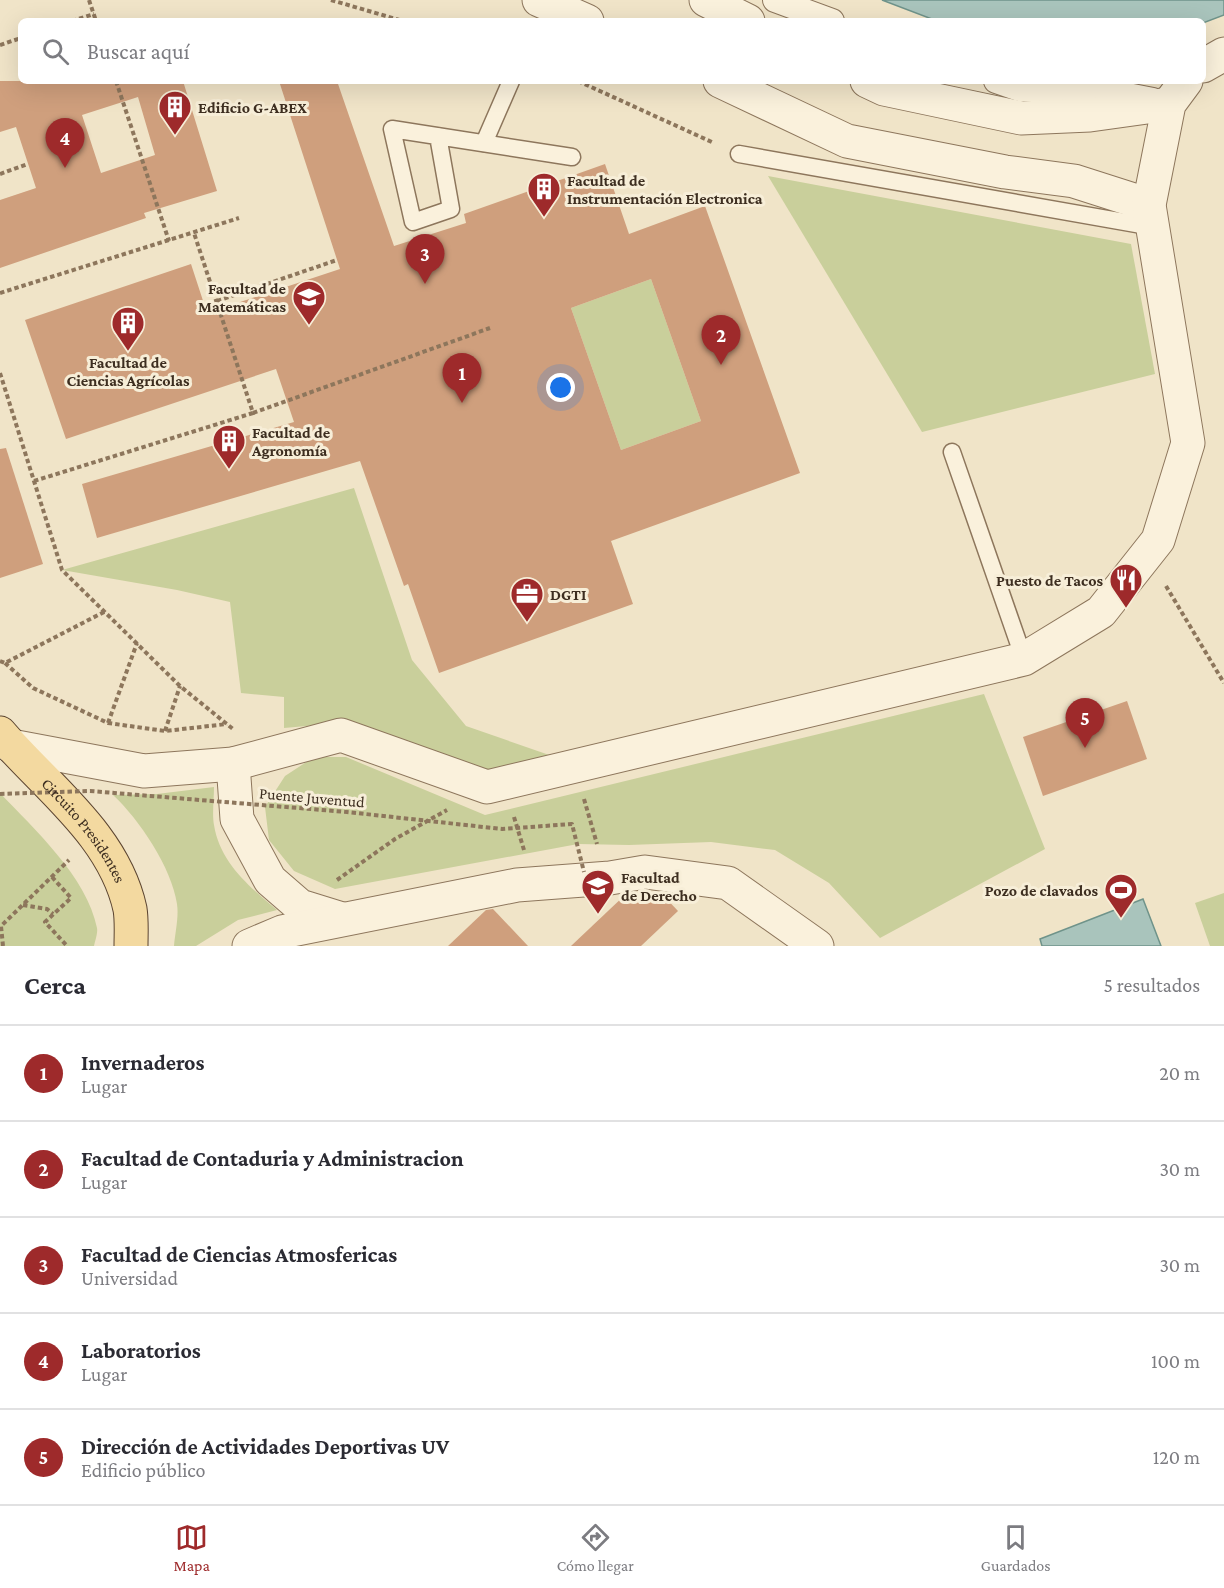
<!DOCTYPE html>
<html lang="es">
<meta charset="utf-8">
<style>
body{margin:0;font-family:"Crimson Pro",serif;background:#f7f7f7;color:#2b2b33}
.you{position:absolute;left:561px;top:388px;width:21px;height:21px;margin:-15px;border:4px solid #fff;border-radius:50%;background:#1a73e8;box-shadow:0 0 0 9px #1a73e833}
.badge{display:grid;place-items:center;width:39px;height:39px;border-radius:50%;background:#9e2a2b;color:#fff;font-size:20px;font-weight:700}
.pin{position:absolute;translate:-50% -50px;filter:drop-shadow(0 2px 3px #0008)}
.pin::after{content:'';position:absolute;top:32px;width:21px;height:18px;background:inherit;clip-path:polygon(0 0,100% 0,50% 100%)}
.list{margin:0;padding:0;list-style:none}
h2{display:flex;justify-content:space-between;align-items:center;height:78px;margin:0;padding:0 24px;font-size:26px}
h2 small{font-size:20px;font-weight:400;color:#7c7c81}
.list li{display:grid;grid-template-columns:39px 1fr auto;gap:18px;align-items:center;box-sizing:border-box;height:96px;padding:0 24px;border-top:2px solid #e1e1e2}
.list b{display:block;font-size:22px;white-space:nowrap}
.list p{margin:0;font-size:20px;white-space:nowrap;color:#7c7c81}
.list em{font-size:20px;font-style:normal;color:#7c7c81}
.icon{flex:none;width:33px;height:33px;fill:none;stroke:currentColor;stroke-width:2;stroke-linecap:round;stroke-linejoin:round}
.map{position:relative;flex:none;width:1224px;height:946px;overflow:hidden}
.search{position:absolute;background:#fff;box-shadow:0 6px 24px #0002;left:18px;right:18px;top:18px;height:66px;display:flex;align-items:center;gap:15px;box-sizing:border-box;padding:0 21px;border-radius:9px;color:#7c7c81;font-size:22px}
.sheet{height:558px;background:#fff}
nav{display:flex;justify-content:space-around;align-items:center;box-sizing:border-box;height:84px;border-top:2px solid #e1e1e2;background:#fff;font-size:16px;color:#7c7c81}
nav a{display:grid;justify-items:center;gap:3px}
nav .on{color:#9e2a2b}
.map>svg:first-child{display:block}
.green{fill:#c9cf9b}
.water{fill:#a9c4bc;stroke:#6f938a;stroke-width:1.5}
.building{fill:#cf9f7d;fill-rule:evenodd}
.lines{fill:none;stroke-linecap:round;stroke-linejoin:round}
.service-casing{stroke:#8d765c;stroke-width:19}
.pedestrian-casing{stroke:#8d765c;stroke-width:26}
.minor-casing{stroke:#8d765c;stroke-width:35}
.primary-casing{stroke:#5b4430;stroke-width:35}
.path{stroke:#8d765c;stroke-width:4;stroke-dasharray:4.5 3;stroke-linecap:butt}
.service{stroke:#faf1dc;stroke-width:16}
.pedestrian{stroke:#faf1dc;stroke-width:24}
.minor{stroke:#faf1dc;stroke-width:33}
.primary{stroke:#f3d9a0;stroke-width:33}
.path-bridge{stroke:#8d765c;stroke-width:4;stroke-dasharray:4.5 3;stroke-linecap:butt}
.labels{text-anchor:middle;stroke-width:6;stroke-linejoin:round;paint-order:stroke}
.poi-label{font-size:16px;font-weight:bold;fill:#3d2e20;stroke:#f7eed8;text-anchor:start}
.street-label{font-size:16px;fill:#3d2e20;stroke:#f7eed8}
</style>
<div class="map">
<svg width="1224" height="946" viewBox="0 0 1224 946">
<rect width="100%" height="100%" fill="#f0e4c8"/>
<!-- green -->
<g class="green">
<path d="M768 176 1131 244 1155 374 922 432Z"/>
<path d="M651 279 701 421 621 450 571 308Z"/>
<path d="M354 488 412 660 466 726 555 757 484 773 340 723 284 728V697L241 693 230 602 177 590 62 570Z"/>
<path d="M984 694 1045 849 880 938 829 883 775 850 711 842 629 845 578 844 335 889 294 871 269 840 265 807 285 776 314 757H346L485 815Z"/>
<path d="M214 787C214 799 212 814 214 825 220 863 250 887 277 910L238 920 196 946H174C175 933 179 917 177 904 172 868 139 819 113 795L157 794Z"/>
<path d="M0 793C34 829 87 877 97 928 98 933 95 941 94 946H0Z"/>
<path d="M1224 893V946H1210L1195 903Z"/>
</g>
<!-- water -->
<g class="water">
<path d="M882 0H1224V15L1203 23V21H937Z"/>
<path d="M1143 899 1161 946H1042L1040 939Z"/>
</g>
<!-- building -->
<g class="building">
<path d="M0 81H183L217 191 144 213 146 218 0 268V200L36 188 16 127 0 132ZM138 97 155 155 101 173 82 115Z"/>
<path d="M279 81H337L394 246 466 223 464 214 605 164 629 234 705 206 800 473 611 541 633 604 439 673 408 584 404 586 360 461 97 538 82 484 294 422 276 369 66 439 25 320 191 264 207 313 340 269ZM651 279 701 421 621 450 571 308Z"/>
<path d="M6 448 43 564 0 578V449Z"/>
<path d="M1127 701 1147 759 1043 796 1023 737Z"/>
<path d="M645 891 661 893 678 911 641 946H571L626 894Z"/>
<path d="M493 909 528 946H448L486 910Z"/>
</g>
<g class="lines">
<!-- service casing -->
<g class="service-casing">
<g id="service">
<path d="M438 136 451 209 413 222 392 129 572 157"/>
<path d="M484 143 511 81"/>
<path d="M739 154 1153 227"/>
<path d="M952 452 1024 659"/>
</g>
</g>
<!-- pedestrian casing -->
<g class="pedestrian-casing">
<g id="pedestrian">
<path d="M775 0 832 21"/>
<path d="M996 81 1019 89 1112 92 1153 100"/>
</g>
</g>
<!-- minor casing -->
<g class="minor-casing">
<g id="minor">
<path d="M539 0 587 21"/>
<path d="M706 0 748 21"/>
<path d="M1203 66 1224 54"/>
<path d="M720 81 847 141 1005 172 1074 181 1149 205"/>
<path d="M867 81 884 89 1021 118 1090 115 1169 104"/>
<path d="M11 746 144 771 233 764 341 735 487 787 1024 659 1101 612 1158 540 1188 443 1149 205 1169 104 1186 81"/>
<path d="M233 764 237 819 270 880 300 906 342 919"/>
<path d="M249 946 282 932 517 885 610 878 645 872 728 883 817 946"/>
</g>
</g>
<!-- primary casing -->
<g class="primary-casing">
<g id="primary">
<path id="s1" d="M0 733C46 787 114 835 130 909 132 921 131 934 131 946"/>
</g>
</g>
<!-- path -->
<g class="path">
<path d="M89 0 96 21"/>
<path d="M331 0 403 21"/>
<path d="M72 21 94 14"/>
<path d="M0 45 21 38"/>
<path d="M116 81 169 241"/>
<path d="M578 81 714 143"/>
<path d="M0 174 28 164"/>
<path d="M0 293 239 218"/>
<path d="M217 301 337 260"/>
<path d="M0 373 62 570 180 686 233 729"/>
<path d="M253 413 490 328"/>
<path d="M34 481 253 413 194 233"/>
<path d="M1166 586 1224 683"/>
<path d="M0 661 5 663 106 611"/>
<path d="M5 663 33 688 108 723 165 731 227 724"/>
<path d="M108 723 137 643"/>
<path d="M165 731 180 686"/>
<path d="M584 799 597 844"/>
<path d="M514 817 524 850"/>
<path d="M52 877 71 898 45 922 67 946"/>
<path d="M337 880 395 839 447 810"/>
<path d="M23 905 47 909 53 914"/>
<path d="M3 946 1 926 69 860"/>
</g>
<!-- service -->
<use href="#service" class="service"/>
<!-- pedestrian -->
<use href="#pedestrian" class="pedestrian"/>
<!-- minor -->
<use href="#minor" class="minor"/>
<!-- primary -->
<use href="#primary" class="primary"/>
<!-- path-bridge -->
<path class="path-bridge" d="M0 794 90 791 347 812 502 829 572 824 584 872"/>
</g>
<!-- icons -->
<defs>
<g id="building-pin" transform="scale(1.725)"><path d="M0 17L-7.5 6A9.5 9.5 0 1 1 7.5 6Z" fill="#9e2a2b" stroke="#f7eed8"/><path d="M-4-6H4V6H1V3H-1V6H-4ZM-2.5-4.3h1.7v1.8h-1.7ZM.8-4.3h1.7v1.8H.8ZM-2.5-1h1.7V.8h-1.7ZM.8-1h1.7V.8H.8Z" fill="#fff"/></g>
<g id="university-pin" transform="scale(1.725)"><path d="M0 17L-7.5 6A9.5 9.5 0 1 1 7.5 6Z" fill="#9e2a2b" stroke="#f7eed8"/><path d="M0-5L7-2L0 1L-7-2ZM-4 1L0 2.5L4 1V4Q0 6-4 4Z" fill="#fff"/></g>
<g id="restaurant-pin" transform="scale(1.725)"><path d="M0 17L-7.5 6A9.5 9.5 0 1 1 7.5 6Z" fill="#9e2a2b" stroke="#f7eed8"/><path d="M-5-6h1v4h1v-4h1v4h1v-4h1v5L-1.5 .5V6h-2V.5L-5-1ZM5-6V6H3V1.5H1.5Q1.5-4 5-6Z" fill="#fff"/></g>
<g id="office-pin" transform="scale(1.725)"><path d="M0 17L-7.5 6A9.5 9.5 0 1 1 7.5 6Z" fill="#9e2a2b" stroke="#f7eed8"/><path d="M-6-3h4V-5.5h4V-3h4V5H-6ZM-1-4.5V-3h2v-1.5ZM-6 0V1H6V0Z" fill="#fff"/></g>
<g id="stadium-pin" transform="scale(1.725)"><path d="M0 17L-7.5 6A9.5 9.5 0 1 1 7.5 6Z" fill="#9e2a2b" stroke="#f7eed8"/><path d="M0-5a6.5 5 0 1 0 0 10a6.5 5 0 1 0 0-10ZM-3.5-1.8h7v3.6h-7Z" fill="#fff"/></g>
</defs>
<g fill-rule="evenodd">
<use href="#building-pin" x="175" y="107"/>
<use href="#building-pin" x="544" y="189"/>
<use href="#university-pin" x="309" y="297"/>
<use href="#building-pin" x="128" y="323"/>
<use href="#building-pin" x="229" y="441"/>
<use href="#restaurant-pin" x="1126" y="580"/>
<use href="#office-pin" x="527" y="594"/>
<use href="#university-pin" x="598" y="886"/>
<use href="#stadium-pin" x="1121" y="890"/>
</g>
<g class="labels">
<!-- poi labels -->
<g class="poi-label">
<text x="198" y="113">Edificio G-ABEX</text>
<text x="567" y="186">Facultad de<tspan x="567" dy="18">Instrumentación Electronica</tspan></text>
<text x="286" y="294" text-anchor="end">Facultad de<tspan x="286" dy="18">Matemáticas</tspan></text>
<text x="128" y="368" text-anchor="middle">Facultad de<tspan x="128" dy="18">Ciencias Agrícolas</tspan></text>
<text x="252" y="438">Facultad de<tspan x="252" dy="18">Agronomía</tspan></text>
<text x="1103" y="586" text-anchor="end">Puesto de Tacos</text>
<text x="550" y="600">DGTI</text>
<text x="621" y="883">Facultad<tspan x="621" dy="18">de Derecho</tspan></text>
<text x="1098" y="896" text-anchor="end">Pozo de clavados</text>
</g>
<!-- street labels -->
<g class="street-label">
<text transform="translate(312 797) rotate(5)" y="6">Puente Juventud</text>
<text dy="6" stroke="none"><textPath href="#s1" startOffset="129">Circuito Presidentes</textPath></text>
</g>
</g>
</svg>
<div class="you"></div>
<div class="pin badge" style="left:462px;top:403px">1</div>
<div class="pin badge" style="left:721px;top:365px">2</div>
<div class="pin badge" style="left:425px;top:284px">3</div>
<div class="pin badge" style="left:65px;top:168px">4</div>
<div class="pin badge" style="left:1085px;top:748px">5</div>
<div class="search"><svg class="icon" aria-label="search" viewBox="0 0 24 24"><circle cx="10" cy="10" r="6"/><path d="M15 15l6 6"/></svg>Buscar aquí</div>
</div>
<section class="sheet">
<h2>Cerca<small>5 resultados</small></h2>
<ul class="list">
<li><span class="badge">1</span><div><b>Invernaderos</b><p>Lugar</p></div><em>20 m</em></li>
<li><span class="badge">2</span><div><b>Facultad de Contaduria y Administracion</b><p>Lugar</p></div><em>30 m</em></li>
<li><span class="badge">3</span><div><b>Facultad de Ciencias Atmosfericas</b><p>Universidad</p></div><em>30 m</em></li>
<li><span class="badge">4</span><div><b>Laboratorios</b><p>Lugar</p></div><em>100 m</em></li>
<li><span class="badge">5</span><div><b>Dirección de Actividades Deportivas UV</b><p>Edificio público</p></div><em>120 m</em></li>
</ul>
</section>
<nav>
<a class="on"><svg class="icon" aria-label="map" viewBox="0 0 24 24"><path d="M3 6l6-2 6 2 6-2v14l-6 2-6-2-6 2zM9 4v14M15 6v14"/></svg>Mapa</a>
<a><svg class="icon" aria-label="directions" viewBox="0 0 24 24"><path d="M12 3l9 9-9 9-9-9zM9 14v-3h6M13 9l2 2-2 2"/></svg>Cómo llegar</a>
<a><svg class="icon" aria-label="saved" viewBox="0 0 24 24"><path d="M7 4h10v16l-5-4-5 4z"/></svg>Guardados</a>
</nav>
